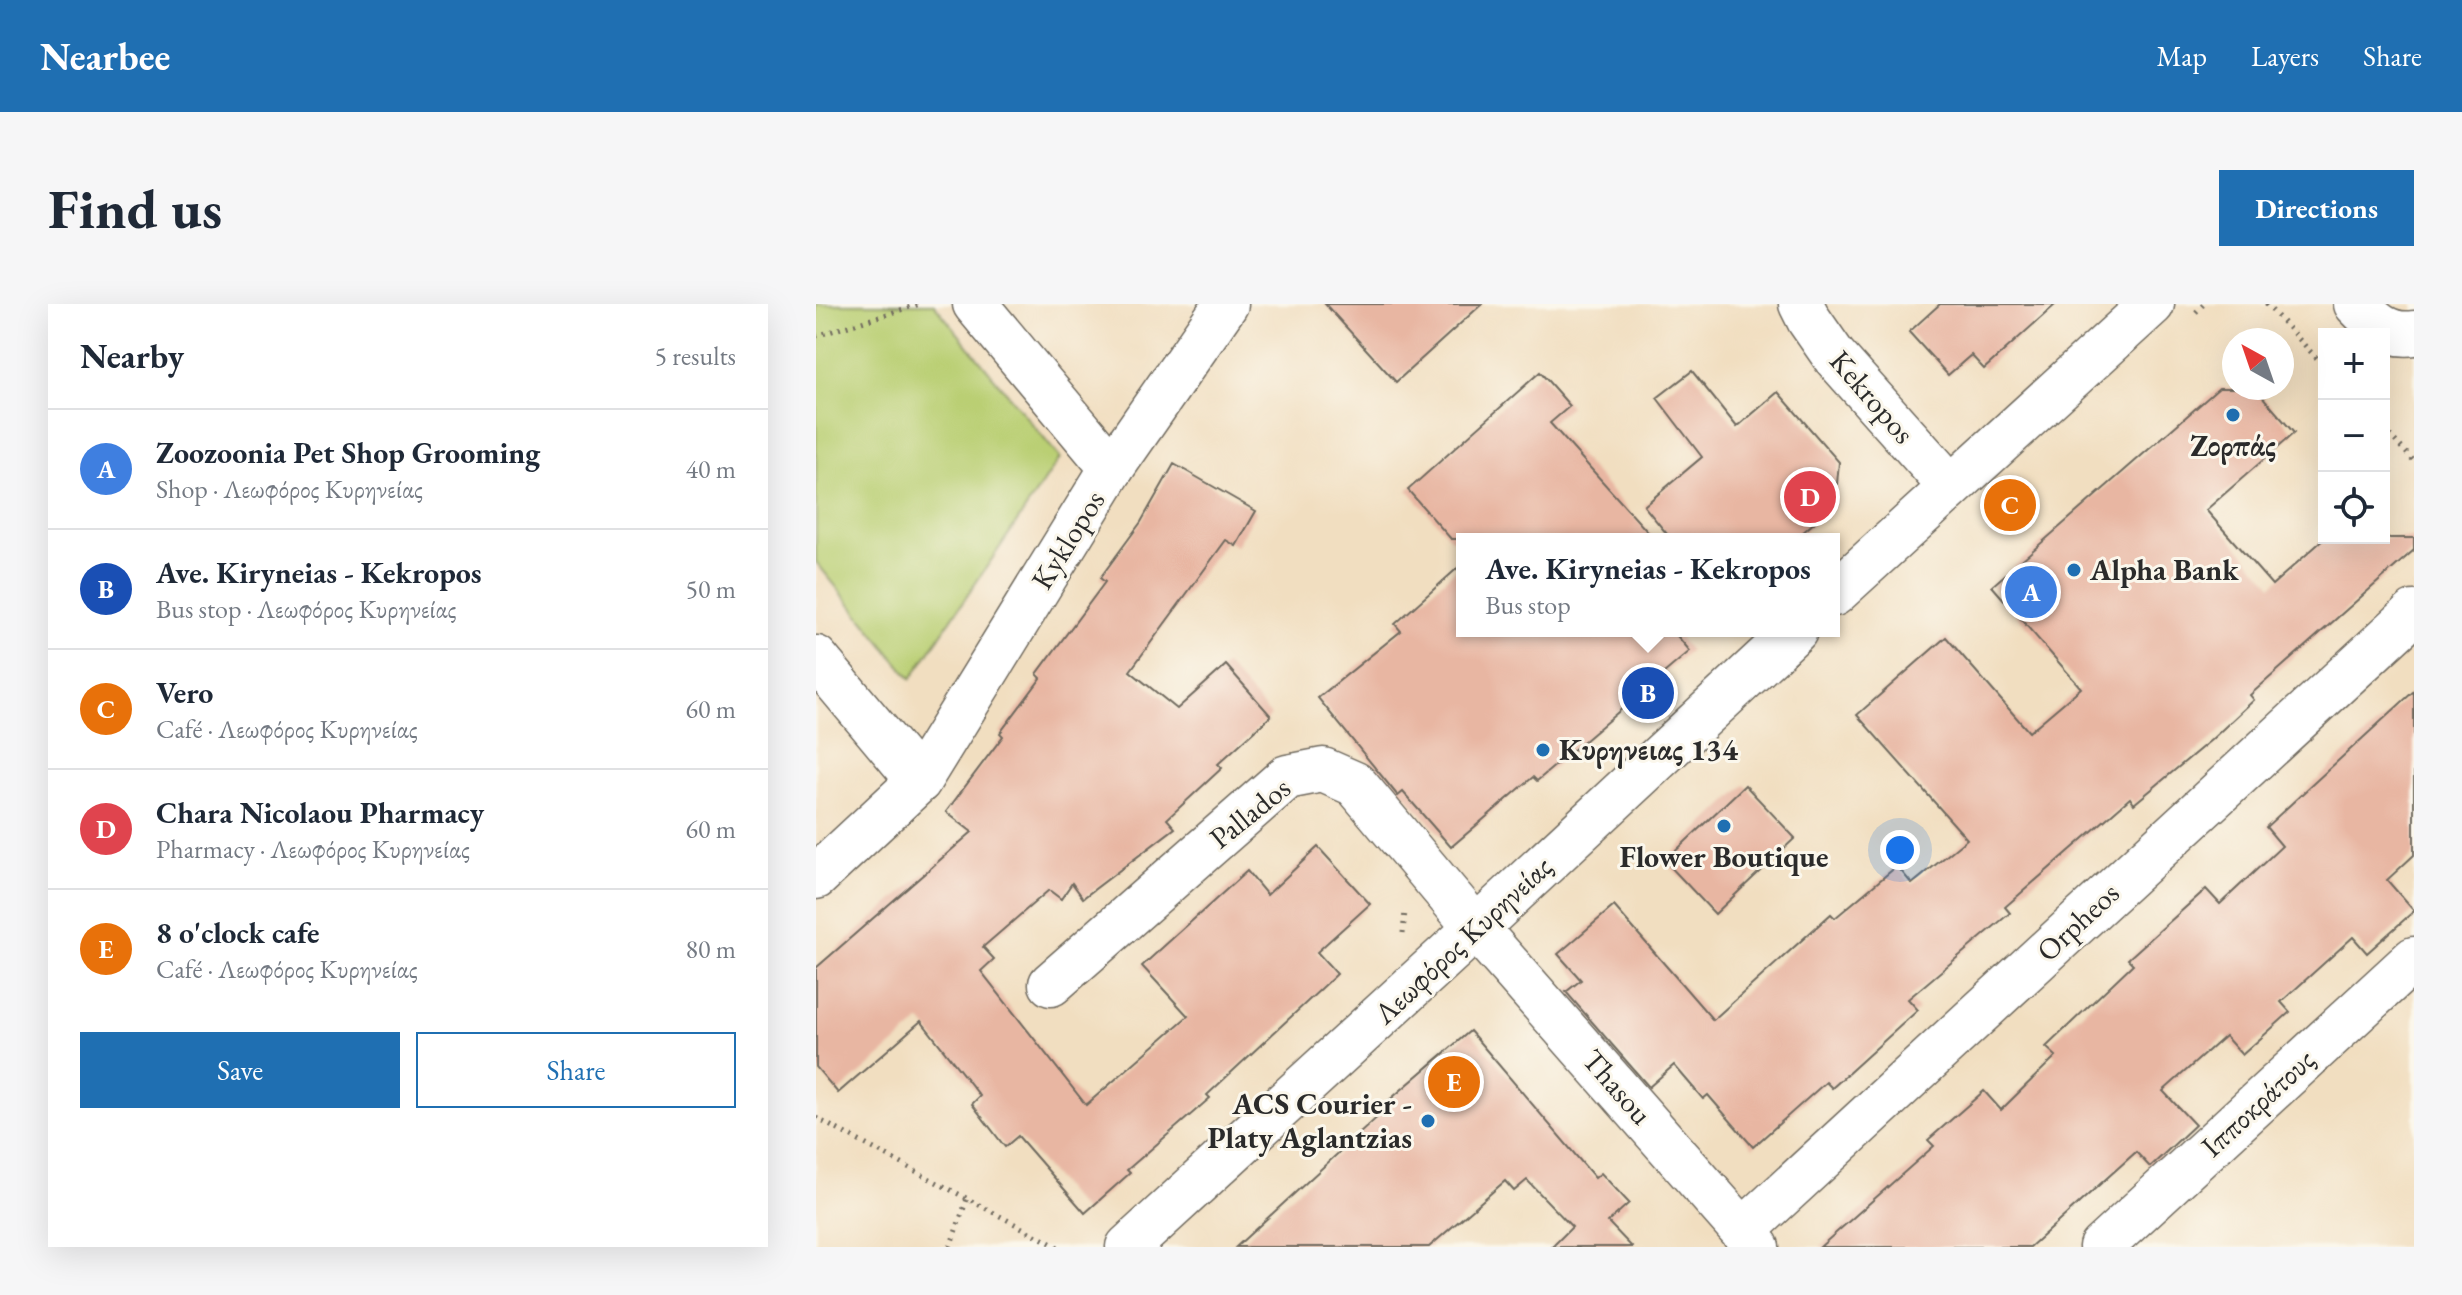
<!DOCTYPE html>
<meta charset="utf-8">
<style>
body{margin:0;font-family:"EB Garamond",serif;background:#f6f6f7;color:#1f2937}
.controls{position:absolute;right:24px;top:24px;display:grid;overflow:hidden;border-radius:0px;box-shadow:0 8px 32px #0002}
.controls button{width:72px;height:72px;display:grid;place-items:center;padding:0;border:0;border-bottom:2px solid #e0e1e3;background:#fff;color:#1f2937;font:40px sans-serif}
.compass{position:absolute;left:1406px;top:24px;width:72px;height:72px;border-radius:50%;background:#fff;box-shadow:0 8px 32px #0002;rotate:320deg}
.you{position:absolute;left:1084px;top:546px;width:28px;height:28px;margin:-20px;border:6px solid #fff;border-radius:50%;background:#1a73e8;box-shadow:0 0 0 12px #1a73e833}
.badge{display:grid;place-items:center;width:52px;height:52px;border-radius:50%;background:#1f6fb2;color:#fff;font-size:26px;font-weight:700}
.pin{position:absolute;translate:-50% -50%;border:4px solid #fff;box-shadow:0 2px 8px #0006}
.popup{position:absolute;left:640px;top:229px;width:384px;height:104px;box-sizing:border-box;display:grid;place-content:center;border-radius:0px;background:#fff;filter:drop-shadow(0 2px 6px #0005);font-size:26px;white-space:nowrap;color:#747a83}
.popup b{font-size:30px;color:#1f2937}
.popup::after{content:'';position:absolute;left:50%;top:100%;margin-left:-16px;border:16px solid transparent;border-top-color:#fff}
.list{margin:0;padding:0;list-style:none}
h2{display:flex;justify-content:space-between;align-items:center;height:104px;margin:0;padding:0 32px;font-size:34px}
h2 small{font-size:26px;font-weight:400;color:#747a83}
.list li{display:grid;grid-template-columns:52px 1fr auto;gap:24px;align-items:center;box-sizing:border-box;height:120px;padding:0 32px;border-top:2px solid #e0e1e3}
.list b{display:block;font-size:30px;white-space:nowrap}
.list p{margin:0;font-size:26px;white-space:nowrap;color:#747a83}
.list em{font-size:26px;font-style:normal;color:#747a83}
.actions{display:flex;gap:16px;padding:24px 32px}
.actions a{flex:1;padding:18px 0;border:2px solid #1f6fb2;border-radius:0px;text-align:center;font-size:28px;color:#1f6fb2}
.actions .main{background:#1f6fb2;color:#fff}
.icon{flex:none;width:44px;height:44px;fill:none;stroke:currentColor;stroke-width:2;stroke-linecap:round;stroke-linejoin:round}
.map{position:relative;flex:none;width:1598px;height:943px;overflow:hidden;border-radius:0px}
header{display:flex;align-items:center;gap:48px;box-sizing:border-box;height:112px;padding:0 40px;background:#1f6fb2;color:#fff}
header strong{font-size:38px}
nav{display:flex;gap:44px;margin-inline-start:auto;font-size:28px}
.intro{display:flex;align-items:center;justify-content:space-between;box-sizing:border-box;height:192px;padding:0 48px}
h1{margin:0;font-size:56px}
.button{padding:20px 36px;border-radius:0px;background:#1f6fb2;color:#fff;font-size:28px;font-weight:700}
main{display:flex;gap:48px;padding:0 48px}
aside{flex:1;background:#fff;border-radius:0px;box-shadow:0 8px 32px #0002}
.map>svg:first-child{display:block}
.green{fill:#bacf73;stroke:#727d4f;stroke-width:2}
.building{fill:#e8b6a2}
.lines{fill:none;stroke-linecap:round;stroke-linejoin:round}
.minor-casing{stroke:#706a5f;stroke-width:47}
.major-casing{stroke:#706a5f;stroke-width:47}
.path{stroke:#706a5f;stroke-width:5;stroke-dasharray:2 6;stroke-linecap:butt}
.minor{stroke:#fff;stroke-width:44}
.major{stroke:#fff;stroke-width:44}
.poi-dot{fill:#1f6fb2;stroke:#fbf7ec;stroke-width:3}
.labels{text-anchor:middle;stroke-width:6;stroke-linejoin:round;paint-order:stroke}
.street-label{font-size:30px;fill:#2b2b2b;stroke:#fbf7ec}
.poi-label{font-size:30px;font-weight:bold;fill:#2b2b2b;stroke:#fbf7ec}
</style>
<header>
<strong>Nearbee</strong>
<nav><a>Map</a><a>Layers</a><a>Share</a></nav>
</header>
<div class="intro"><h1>Find us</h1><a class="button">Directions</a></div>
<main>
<aside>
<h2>Nearby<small>5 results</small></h2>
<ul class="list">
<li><span class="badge" style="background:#3f7fe0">A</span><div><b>Zoozoonia Pet Shop Grooming</b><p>Shop · Λεωφόρος Κυρηνείας</p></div><em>40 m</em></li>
<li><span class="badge" style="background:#1a4fb4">B</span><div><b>Ave. Kiryneias - Kekropos</b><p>Bus stop · Λεωφόρος Κυρηνείας</p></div><em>50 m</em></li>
<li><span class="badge" style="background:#e8710a">C</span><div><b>Vero</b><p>Café · Λεωφόρος Κυρηνείας</p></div><em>60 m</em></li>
<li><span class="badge" style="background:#e0444e">D</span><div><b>Chara Nicolaou Pharmacy</b><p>Pharmacy · Λεωφόρος Κυρηνείας</p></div><em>60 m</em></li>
<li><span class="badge" style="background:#e8710a">E</span><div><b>8 o'clock cafe</b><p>Café · Λεωφόρος Κυρηνείας</p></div><em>80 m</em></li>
</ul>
<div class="actions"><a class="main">Save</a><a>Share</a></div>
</aside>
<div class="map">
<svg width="1598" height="943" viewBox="0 0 1598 943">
<rect width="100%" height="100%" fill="#fbf7ec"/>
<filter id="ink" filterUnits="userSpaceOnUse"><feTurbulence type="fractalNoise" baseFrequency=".0125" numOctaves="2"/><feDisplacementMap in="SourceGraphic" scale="16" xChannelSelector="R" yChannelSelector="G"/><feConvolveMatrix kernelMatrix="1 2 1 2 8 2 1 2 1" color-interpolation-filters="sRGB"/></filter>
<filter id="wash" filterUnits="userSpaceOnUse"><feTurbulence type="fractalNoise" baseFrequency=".006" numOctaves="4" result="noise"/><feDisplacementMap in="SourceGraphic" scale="32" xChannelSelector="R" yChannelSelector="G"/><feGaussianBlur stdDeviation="1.8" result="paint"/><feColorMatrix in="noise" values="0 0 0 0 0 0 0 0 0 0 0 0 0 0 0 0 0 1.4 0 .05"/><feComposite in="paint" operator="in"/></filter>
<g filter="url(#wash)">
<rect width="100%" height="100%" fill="#f1dec0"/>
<!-- green -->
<path class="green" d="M0 0H118L244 154 95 375 0 258Z"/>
<g id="blocks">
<!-- building -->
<g class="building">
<path d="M509 0H666L580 78Z"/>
<path d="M1124 0H1240L1168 65 1155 51 1132 71 1093 28Z"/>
<path d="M876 67 921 123 962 88 1023 158 1019 201 979 235H855L828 202 886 153 841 94Z"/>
<path d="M724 68 754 102 734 119 838 235H635L592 186Z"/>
<path d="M1403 84H1439L1478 129 1390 206 1456 281 1509 234H1598V246L1434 391 1438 396 1395 436 1318 500 1314 494 1189 603 1194 609 1092 695 1102 706 1016 784 1010 778 937 843 892 791 887 795 858 761 833 783 750 688 765 676 742 650 798 602 897 716 1015 610 1019 614 1081 562 1096 580 1151 535 1041 411 1130 333 1213 428 1265 384 1176 282Z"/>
<path d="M358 160 440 207 420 242 410 236 314 367 361 405 410 361 455 412 402 460 406 464 351 515 359 524 267 594 256 579 245 595 233 586 167 643 178 655 165 667 270 801 372 712 326 662 431 567 451 591 502 543 554 600 501 648 521 670 391 791 394 794 311 866 314 869 269 909 202 832 189 843 156 800 164 792 105 717 22 789 0 763V664L156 528 130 508 187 432 184 429 225 374 221 370 289 278 284 274 325 218Z"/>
<path d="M646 260V327H857L874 347 721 477 717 473 635 543 587 488 582 492 502 394 585 327 579 320Z"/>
<path d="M1598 387V551L1571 576 1598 607 1551 649 1537 633 1465 698 1474 708 1426 751 1409 732 1347 787 1379 821 1334 863 1320 848 1214 943H1004L1118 842 1112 836 1168 787 1185 806 1240 752 1230 743 1317 660 1312 655 1390 585 1404 600 1466 542 1450 523Z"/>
<path d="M929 481 979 534 899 610 849 557Z"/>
<path d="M654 727 779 874 785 869 813 899 792 918 816 943H736L756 923 711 876 698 887 689 877 613 943H420L566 809 563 805Z"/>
</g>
</g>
</g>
<g filter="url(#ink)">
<use href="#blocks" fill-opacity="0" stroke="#706a5f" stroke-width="2"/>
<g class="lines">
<!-- minor casing -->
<g class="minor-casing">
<g id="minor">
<path d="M159 0 296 164"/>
<path d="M985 0 993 16 1018 52 1134 182"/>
<path d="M1540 0C1557 18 1572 33 1598 29"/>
<path d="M0 354 103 477"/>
<path d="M0 573 103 477 296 164 410 0"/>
<path d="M235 680 471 473 507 466 539 480 660 624 941 943"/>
<path d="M927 927 1598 309"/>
<path d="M1285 943 1598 655"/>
</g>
</g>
<!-- major casing -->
<g class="major-casing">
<g id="major">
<path d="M1018 290 1336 0"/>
<path d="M312 943 660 624 979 327"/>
</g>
</g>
<!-- path -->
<g class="path">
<path d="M1450 0 1508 62"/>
<path d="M1380 8 1388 0"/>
<path d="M0 32 104 0"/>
<path d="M1568 125 1598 157"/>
<path d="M587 629 589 607"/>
<path d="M0 814 242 943"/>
<path d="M134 943 151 895"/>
</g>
<!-- minor -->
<use href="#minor" class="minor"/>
<!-- major -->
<use href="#major" class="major"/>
</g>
</g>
<!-- markers -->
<g class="poi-dot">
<circle cx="1417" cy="111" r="8"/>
<circle cx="1258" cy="266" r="8"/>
<circle cx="727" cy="446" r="8"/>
<circle cx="908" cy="522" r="8"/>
<circle cx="612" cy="817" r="8"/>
</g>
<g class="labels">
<!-- street labels -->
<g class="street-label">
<text transform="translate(1056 93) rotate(49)" y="10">Kekropos</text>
<text transform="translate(252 236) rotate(-58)" y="10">Kyklopos</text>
<text transform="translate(434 509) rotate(-39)" y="10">Pallados</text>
<text transform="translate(1262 618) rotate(-43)" y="10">Orpheos</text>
<text transform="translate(647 636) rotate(-43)" y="10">Λεωφόρος Κυρηνείας</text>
<text transform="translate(801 783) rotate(49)" y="10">Thasou</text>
<text transform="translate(1442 799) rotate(-43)" y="10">Ιπποκράτους</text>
</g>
<!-- poi labels -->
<g class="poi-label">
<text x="1417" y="152">Ζορπάς</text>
<text x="1274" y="276" text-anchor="start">Alpha Bank</text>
<text x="743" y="456" text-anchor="start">Κυρηνειας 134</text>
<text x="908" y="563">Flower Boutique</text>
<text x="596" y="810" text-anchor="end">ACS Courier -<tspan x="596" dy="34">Platy Aglantzias</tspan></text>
</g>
</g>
</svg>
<div class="controls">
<button>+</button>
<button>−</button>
<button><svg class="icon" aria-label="locate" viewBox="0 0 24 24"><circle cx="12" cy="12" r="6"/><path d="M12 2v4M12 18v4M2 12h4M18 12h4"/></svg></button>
</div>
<svg class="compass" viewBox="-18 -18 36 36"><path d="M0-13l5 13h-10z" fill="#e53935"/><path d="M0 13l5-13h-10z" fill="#747a83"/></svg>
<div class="you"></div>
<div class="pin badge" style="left:1215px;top:288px;background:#3f7fe0">A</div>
<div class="pin badge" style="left:832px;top:389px;background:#1a4fb4">B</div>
<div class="popup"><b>Ave. Kiryneias - Kekropos</b>Bus stop</div>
<div class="pin badge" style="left:1194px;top:201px;background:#e8710a">C</div>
<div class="pin badge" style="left:994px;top:193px;background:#e0444e">D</div>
<div class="pin badge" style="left:638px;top:778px;background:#e8710a">E</div>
</div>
</main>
